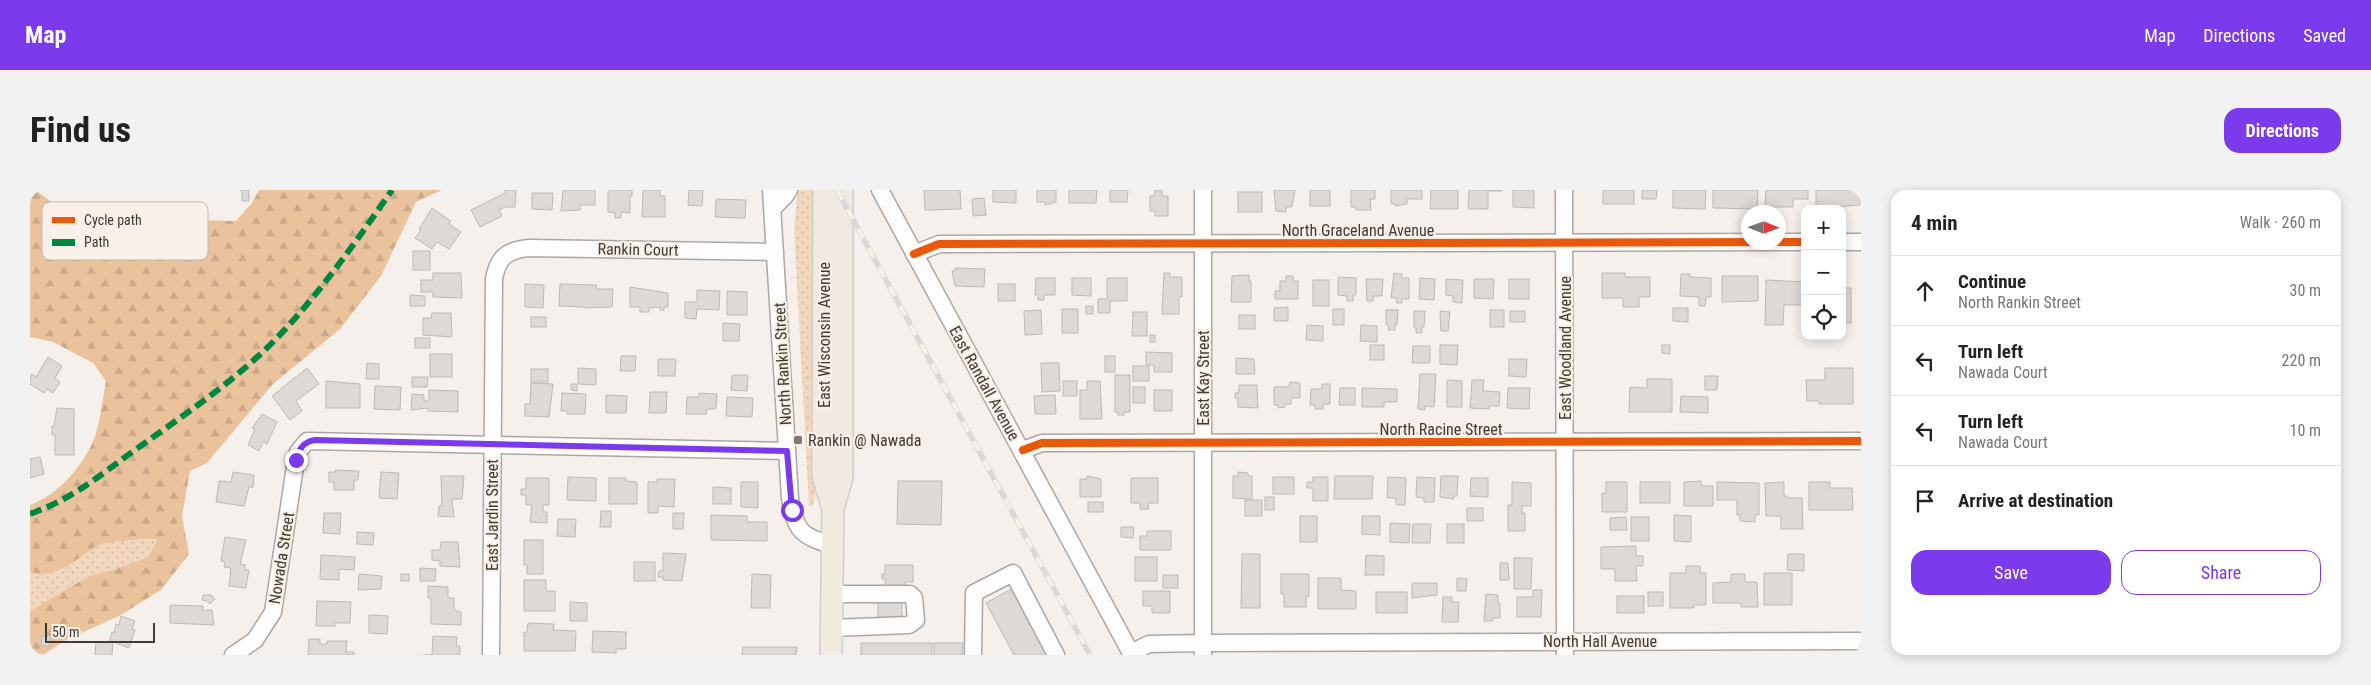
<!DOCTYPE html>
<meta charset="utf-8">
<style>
body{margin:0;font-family:"Roboto Condensed",sans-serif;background:#f2f2f2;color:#222}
.controls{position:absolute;right:15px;top:15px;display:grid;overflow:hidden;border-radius:10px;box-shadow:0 2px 12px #0003}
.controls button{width:45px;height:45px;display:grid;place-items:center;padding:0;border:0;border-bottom:1px solid #e0e0e0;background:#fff;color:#222;font:25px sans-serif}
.compass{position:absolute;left:1711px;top:15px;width:45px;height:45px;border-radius:50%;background:#fff;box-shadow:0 2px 12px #0003;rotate:91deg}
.scale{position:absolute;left:15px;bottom:12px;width:110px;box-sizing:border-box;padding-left:5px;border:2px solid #3d3a37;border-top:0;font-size:14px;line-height:18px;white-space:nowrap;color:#3d3a37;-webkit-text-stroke:4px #f9f0e8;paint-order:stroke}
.stop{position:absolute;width:15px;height:15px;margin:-11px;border:4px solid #7c3aed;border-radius:50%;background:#fff}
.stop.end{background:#7c3aed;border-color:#fff;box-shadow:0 1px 5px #0008}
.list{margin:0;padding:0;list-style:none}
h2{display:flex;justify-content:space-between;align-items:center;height:65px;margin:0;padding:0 20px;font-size:21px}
h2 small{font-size:16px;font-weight:400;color:#767676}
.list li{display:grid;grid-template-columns:32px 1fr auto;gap:15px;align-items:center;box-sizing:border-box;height:70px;padding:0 20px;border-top:1px solid #e0e0e0}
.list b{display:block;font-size:19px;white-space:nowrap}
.list p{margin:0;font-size:16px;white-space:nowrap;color:#767676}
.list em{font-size:16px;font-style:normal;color:#767676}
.actions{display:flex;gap:10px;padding:15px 20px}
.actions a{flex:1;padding:11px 0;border:1px solid #7c3aed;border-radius:15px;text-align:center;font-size:18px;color:#7c3aed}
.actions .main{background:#7c3aed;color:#fff}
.icon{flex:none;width:28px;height:28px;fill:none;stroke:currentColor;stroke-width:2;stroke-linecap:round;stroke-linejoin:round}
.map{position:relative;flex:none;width:1831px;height:465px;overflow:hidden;border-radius:15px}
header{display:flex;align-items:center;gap:30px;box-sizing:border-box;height:70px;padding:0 25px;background:#7c3aed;color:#fff}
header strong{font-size:24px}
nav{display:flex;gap:28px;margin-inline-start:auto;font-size:18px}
.intro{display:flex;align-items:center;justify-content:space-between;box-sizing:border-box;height:120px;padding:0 30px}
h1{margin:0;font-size:35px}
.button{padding:12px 22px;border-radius:15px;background:#7c3aed;color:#fff;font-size:18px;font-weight:700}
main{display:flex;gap:30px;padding:0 30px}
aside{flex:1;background:#fff;border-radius:15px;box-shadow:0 2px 12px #0003}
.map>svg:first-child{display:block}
.grass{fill:url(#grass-dots)}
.forest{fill:url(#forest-firs)}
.building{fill:#ddd9d6;stroke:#bdb9b6}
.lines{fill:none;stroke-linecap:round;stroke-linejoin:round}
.minor-casing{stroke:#aba7a4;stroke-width:19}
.major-casing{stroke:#d0cecc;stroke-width:24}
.minor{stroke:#fefdfc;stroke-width:16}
.major{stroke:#f1eae3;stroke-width:21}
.rail-casing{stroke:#dbd9d8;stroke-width:5.5}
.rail{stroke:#f9f0e8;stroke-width:4;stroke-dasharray:11;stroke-linecap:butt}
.quiet{stroke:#00873e;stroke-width:6;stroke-dasharray:12 6;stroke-linecap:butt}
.cycleway-casing{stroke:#f9f0e8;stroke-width:11}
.cycleway{stroke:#e8590c;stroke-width:8}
.route{stroke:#7c3aed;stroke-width:6}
.poi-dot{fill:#7d7a76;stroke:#f9f0e8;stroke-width:2}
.labels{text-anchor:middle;stroke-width:4.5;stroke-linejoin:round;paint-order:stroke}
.street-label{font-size:16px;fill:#3d3a37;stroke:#f9f0e8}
.poi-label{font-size:16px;fill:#3d3a37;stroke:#f9f0e8;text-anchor:start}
.key{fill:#f9f0e8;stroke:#c1b9b3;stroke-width:1}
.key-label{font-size:14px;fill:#3d3a37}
</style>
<header>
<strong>Map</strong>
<nav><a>Map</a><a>Directions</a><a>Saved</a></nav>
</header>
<div class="intro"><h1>Find us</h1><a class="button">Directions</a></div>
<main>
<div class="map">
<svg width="1831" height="465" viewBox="0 0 1831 465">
<defs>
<pattern id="grass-dots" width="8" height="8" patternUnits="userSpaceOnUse" patternTransform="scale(1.25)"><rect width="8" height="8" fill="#f2d7bd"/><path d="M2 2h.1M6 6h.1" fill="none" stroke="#d0b9a3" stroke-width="1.8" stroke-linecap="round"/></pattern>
<pattern id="forest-firs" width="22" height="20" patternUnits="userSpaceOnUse" patternTransform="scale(1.25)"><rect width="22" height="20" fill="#eac39d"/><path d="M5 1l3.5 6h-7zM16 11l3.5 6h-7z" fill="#caa888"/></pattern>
</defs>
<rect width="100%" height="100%" fill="#f5f0ec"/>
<!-- grass -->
<g class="grass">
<path d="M768 0H786L785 307 783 315 779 316 764 39Z"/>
<path d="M129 349 118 367 86 379 59 386 0 421V382C30 391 47 366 70 355 81 350 115 350 129 349Z"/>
</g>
<!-- forest -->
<path class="forest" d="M0 0H5L37 23 86 28 206 31 222 13 229 0H412L386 12 351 86 310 139 243 194 177 273 160 281 152 326 159 364 131 400 89 426 36 450 13 465H0V421L59 386 86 379 118 367 128 349C118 349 78 351 70 355 47 366 29 391 0 382V315C27 305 49 280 62 254 70 236 72 211 76 191L63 173 23 152 0 147Z"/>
<!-- building -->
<g class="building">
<path d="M210 0H219V11H212V1Z"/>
<path d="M475 0H486L485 17H475L469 20 472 26 450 37 441 20 475 3Z"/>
<path d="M533 0H565V15H550V20L531 21Z"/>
<path d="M580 0H602V6H600V23L591 22V28H585V23L578 22V2Z"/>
<path d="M613 0H630V6H635V27H612Z"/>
<path d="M659 0H673L672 16 658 15Z"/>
<path d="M894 0H930L931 19 895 20Z"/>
<path d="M963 0H986V13L963 12Z"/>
<path d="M1007 0H1026V12L1015 15V12H1007Z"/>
<path d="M1039 0H1067L1066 13H1039Z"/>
<path d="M1080 0H1098L1097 12H1080Z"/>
<path d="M1125 0H1132V6H1138V26H1125V21H1120V6H1124Z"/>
<path d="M1244 0H1265L1262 17H1256V22L1246 21Z"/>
<rect x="1280" y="0" width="20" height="16"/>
<path d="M1321 0H1345V9H1340L1341 20H1326V17H1321Z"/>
<path d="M1361 0H1392V9H1377V14L1365 16V14H1361Z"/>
<path d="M1401 0H1428V19H1400Z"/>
<path d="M1439 0H1472V1H1458V19H1438Z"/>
<path d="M1483 0H1504V18L1483 17Z"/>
<rect x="1573" y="0" width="31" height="14"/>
<path d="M1612 0H1627L1626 9H1612Z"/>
<path d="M1643 0H1676L1675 19 1643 18Z"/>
<path d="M1683 0H1728L1727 19 1683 18Z"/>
<path d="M1736 0H1778V9H1763V17H1735Z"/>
<path d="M1786 0H1830V15L1786 18Z"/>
<rect x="1208" y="2" width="24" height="20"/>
<path d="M502 3H523L522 20 502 19Z"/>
<path d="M954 8 956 25 943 26 942 9Z"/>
<path d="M686 9 716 10 715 28 685 27Z"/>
<path d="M402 18 421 31 419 34 431 42 419 59 407 52 402 59 385 48 391 40 389 39Z"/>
<rect x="383" y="61" width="17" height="19"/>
<path d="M925 78 955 79 954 97 925 96 922 81H925Z"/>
<path d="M403 83H431L432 108 403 107V102H391V90H403Z"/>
<path d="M1134 83H1140V87H1152V107H1149V124H1132Z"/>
<path d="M1364 83 1372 84V88H1379V109H1372V113H1366L1367 108H1361Z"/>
<path d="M1572 83H1595V87H1620V107H1609V117H1593V108H1572Z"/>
<path d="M1651 84H1660V87L1681 88V107H1676L1675 116H1669V107L1650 106Z"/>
<path d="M1219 85V91H1221V112H1201L1202 86Z"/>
<path d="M1256 86H1263V91H1268V109H1245V101H1250V91H1256Z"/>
<path d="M1692 86H1728V111L1692 112Z"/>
<path d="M1308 87 1326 88V105H1323V111H1317V106L1308 105Z"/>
<path d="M1006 88H1025V105H1014V110H1008V105H1005Z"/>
<path d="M1042 88H1061V106L1042 105Z"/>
<path d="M1077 88H1097V111H1080V123H1068V109H1077Z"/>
<path d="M1390 88 1405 89 1404 110 1389 109Z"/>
<path d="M1336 89H1353L1352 106H1343V111H1337Z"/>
<path d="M1416 89 1433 90 1432 113 1423 112V106L1416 105Z"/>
<path d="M1444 89H1464L1463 109 1444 108Z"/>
<rect x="1479" y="89" width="20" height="20"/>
<rect x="1283" y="90" width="16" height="26"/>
<path d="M1736 90 1775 92V115H1754L1753 135H1735Z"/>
<path d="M495 94 514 95 513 118 495 117Z"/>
<path d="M530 94 567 95 566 99H583L582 117 554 118V117L529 116Z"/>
<rect x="968" y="94" width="17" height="17"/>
<path d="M600 97 638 103V117H634V120H630V117L619 118V122H610V117H600Z"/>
<rect x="1812" y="98" width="9" height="35"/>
<path d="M667 100 690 101 689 120 667 119 666 129 655 128V112H667Z"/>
<path d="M697 101 717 102V125H697Z"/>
<path d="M380 105 395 106V116H380Z"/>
<rect x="1056" y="116" width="7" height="8"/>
<path d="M1258 117V131H1244V118Z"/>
<path d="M1643 118H1658V132L1643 131Z"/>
<rect x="1032" y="119" width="16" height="24"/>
<rect x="1303" y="119" width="11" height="16"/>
<path d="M1011 120 1012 144 995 145 994 121Z"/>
<path d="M1356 120H1368L1367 135H1365V140H1358L1359 135H1356Z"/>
<rect x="1460" y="120" width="14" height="17"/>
<path d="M1384 121H1395L1394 137H1392V143H1386V137H1384Z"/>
<path d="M1410 121 1420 122 1418 141H1411Z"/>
<rect x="1480" y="121" width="15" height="11"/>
<path d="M1103 122H1117V146H1102Z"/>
<path d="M402 123H421L422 147 393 145V128H401Z"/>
<rect x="1209" y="125" width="16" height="14"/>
<rect x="501" y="127" width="15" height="10"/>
<path d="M693 133 710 134 709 151H693Z"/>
<path d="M1277 135 1293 136V151L1276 150Z"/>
<path d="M1331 135 1347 136V152L1330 151Z"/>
<rect x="1120" y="145" width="5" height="7"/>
<rect x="385" y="148" width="15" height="10"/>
<rect x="1340" y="155" width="14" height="15"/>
<path d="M1410 155H1428L1427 175 1410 174Z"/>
<path d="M1632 155H1640V164L1632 163Z"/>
<path d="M1383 156H1400V173H1382Z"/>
<path d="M1116 162 1142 163V182H1124V175H1116Z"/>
<rect x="400" y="164" width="22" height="23"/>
<path d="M591 166H606L605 181H590Z"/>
<rect x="1075" y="166" width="10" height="16"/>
<path d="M18 167 32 176 25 188 30 192 23 203 17 199 14 203 0 194V188L2 184 6 187Z"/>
<path d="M1206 168 1224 169 1225 184H1206Z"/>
<path d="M628 169H646L645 186H628Z"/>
<path d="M1479 169H1497L1496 187 1479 186Z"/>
<path d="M337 173 349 174V189H336Z"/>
<path d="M1011 173H1029L1030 201 1012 202Z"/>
<rect x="1103" y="176" width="16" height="15"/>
<path d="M277 178 289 194 266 211 272 221 260 230 242 206Z"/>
<path d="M548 178 566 179V195L548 194Z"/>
<path d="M1795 178H1823V214H1789V211H1777L1776 190H1795Z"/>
<rect x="501" y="179" width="17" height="13"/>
<path d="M1390 184H1406L1404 217 1395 216V220L1388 219Z"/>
<path d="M702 185H718L717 201 701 200Z"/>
<path d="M1085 185H1100V222H1094V225H1088V222H1085Z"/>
<path d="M1675 186H1688L1687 200H1675Z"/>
<path d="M382 187H398L397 197H382Z"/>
<path d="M1617 189H1642V222H1599L1600 197 1617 198Z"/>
<path d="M1417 190 1432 191V217H1417Z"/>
<path d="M1442 190H1454L1453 201 1470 202 1469 216H1459V219L1440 218Z"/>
<path d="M296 191 330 194V218H296Z"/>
<rect x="1033" y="191" width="14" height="15"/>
<path d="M1057 191H1070L1072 229H1050V200H1057Z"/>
<path d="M1260 192 1270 193V208H1261V214H1255V217L1248 218V215H1244V197H1259Z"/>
<path d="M501 193 523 194 519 227 495 226V214H500Z"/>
<path d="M541 194H547V201L541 200Z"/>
<path d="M1292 194H1300V214H1293V219H1285V215H1280L1281 199H1292Z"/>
<path d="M1209 195H1227L1228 218 1208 217V208H1205V203H1209Z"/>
<path d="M345 196 371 197 370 220 344 219Z"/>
<rect x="1103" y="197" width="12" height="16"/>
<path d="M1310 198H1325V215H1309Z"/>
<path d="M1332 198 1367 199V212H1354V217H1332Z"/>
<path d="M1478 198H1500L1499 219 1477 218Z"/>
<path d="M399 200 428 201V222L398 221V218L381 220 382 204 394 205V211H399Z"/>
<rect x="1124" y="200" width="18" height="21"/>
<path d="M620 202H637L636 223H619Z"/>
<path d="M532 203 556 204 555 224H537V221H531Z"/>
<path d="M669 203 687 204 686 219H677L676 224H656L657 207H668Z"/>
<path d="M576 205 597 206 596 223H576Z"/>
<path d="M1025 205 1026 224H1005L1004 206Z"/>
<path d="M1651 206 1678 207V223L1650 222Z"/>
<path d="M697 207 723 208 722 227 696 226Z"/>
<path d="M27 218 44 219V265H25V245H22V236H24Z"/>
<path d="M232 224 247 232 237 254 233 252 229 261 218 255 225 239 222 238Z"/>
<path d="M10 267 14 284 0 288V269Z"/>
<path d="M305 280 329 281 328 290H324V300H304V292H299V282H305Z"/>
<path d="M203 282 224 285 223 297H219L214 316 186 312 189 291 201 292Z"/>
<path d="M351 282 369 283 367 309 349 308Z"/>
<path d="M1208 282 1218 283V286H1222V309L1203 308V286H1208Z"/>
<path d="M411 286H434L432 309H422L424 327 408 326 409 316H412Z"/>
<path d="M1057 286 1071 289V307H1050V289H1057Z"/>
<path d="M1305 286H1343L1342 309H1304Z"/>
<path d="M1411 286H1428L1427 306H1424V309L1410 307Z"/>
<path d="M538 287 566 288V311L537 310Z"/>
<rect x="1243" y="287" width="21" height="17"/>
<path d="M1283 287H1298V311H1283V298H1277V292H1283Z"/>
<path d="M1358 287 1376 288 1375 315H1366V308H1357Z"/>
<path d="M1387 287 1405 288 1404 312H1394V308L1386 307Z"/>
<path d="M496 288H519V315H513V322H517V333L500 332 502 315H496V305H491V299H496Z"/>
<path d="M579 288H596V291L607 292V314H579Z"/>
<path d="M1101 288H1128V313H1118L1119 319H1110V313H1101Z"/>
<path d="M1441 288H1458V307L1440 306Z"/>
<path d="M627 289H645L644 317 628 316V323H618V292H627Z"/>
<path d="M868 291H912L911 335 867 334Z"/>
<path d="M1671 291 1672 296H1683V316H1654V292Z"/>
<path d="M711 292H728V318L711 317Z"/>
<path d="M1482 292 1501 293V316H1492V323H1495V341H1478V315H1482Z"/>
<path d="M1576 292H1597V322H1572V303H1576Z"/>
<rect x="1610" y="292" width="30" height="21"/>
<path d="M1687 292 1729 293V325H1725V332L1710 331V325H1707V310H1687Z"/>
<path d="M1754 292V306H1757V308H1772L1773 339H1751V326H1736L1735 293Z"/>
<path d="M1779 292H1800V298H1822L1823 320H1779Z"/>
<path d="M683 297 701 298V314H683Z"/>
<rect x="1235" y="307" width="9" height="13"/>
<rect x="1215" y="310" width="17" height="16"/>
<rect x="1058" y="312" width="15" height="10"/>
<rect x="1437" y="318" width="16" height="13"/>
<path d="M571 321H581V337H570Z"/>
<path d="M294 323H311L310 344 293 343Z"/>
<path d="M643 323H654L653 339H643Z"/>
<path d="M681 325 717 326V332H737V351L681 350Z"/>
<path d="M1644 325 1661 326V352L1644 351Z"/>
<rect x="1270" y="326" width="17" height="26"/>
<path d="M1332 326H1350V345L1332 344Z"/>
<path d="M1596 327 1597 340H1580V328Z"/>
<rect x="1601" y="327" width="18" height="24"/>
<path d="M528 329H546L545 347 527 346Z"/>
<path d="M1360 333 1380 334 1379 353 1360 352Z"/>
<path d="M1383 334H1401L1400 353H1382Z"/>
<rect x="1417" y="334" width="17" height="19"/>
<path d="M1091 337H1104L1103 348 1091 347Z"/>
<path d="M1117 341H1141V360H1110V346H1117Z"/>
<path d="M327 342 344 343 343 355 327 354Z"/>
<path d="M195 347 216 350 210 374 215 375V380H219L216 398 199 396 201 378 194 377 195 372 191 371Z"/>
<path d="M494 350H513V384H497V375H494Z"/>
<path d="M411 352H428L430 377 410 376V371L402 370V360H410Z"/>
<path d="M1606 356V366H1613V376H1606L1607 391H1585V379H1571V357Z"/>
<path d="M633 363 656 364 652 391 633 390V387H628L629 381H633Z"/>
<path d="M1212 364H1230V418H1211Z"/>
<path d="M1758 364H1774V381L1757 380Z"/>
<path d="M291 365 325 367 324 380 309 379V390L290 389Z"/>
<path d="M1336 365 1354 366V385H1335Z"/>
<rect x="1105" y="367" width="22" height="24"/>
<path d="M1484 368H1502L1501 399H1484Z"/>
<rect x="604" y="372" width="21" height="19"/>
<path d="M1470 373H1478L1479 390H1470Z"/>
<path d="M855 375H883V392H875V398H855V389H852V384H855Z"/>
<path d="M1656 376H1670V383H1676V415H1664V418H1640V383H1656Z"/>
<path d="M390 378 406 379 405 391H390Z"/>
<rect x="1734" y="383" width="28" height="32"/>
<path d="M329 384 352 386 351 399 328 400Z"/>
<rect x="371" y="384" width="8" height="7"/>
<path d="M722 384 741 385 740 418H721Z"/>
<path d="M1251 384H1279V406H1276V417H1254V404H1251Z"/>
<path d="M1701 384H1715V392H1727L1728 417H1711V413H1683V393L1701 392Z"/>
<rect x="1133" y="385" width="15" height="13"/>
<path d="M1288 388H1311V400L1326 401V419H1288Z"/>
<path d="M1427 388 1437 389 1436 401H1427Z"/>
<path d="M494 390H516V401H525V421H494Z"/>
<path d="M1382 393H1407V405L1382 408Z"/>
<path d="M398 396 418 397V408H424V420L431 422V435L401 434V408H398Z"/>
<path d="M981 399 1017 465H984L956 413Z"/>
<path d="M1503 400H1512L1511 427H1487V407H1503Z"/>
<path d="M1113 401H1140V423H1122V416H1113Z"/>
<rect x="1346" y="402" width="31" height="21"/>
<rect x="1618" y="402" width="15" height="14"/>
<path d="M1456 404 1468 405V413H1470V428H1463V431H1454Z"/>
<path d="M173 405H181L185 409 180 414 177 411 172 410Z"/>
<rect x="1587" y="406" width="27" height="17"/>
<path d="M1413 407H1422V412H1429L1428 432H1412Z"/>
<path d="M848 410 872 411V430L848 429Z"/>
<path d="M287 411 321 412 320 433H305V436H286Z"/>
<path d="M540 412 557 413V431H540Z"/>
<path d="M140 415 173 416 172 420H182L184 435 140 433Z"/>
<path d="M339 425 358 426 357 444 339 443Z"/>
<path d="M91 426 105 431 102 439 105 440 99 458 83 452 82 465H65L66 452H79L82 442 84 443 86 434 89 435Z"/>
<path d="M498 433 524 434 523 440 546 441 545 461H494V442H497Z"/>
<path d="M563 441 596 442V459H586V463L562 462Z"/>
<path d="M12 446H20V456H11Z"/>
<path d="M403 446 427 447 426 456H430V465H393H402Z"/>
<path d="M279 449H290V454H297V451H317L316 462H324V465H278Z"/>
<rect x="831" y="453" width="71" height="12"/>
<path d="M904 453H933L932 465H904Z"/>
<path d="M713 457H767L766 465H712Z"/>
</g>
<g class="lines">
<!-- minor casing -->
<g class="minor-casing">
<g id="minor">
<path d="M741 0 760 308C766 343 771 345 803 356"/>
<path d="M850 0 1102 465"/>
<path d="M1534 0 1535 465"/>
<path d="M743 18 755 6 759 0"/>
<path d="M1812 52H1831"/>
<path d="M884 64 909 54 1775 52"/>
<path d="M993 260 1012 253 1831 251"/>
<path d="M802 438 879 435 886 430 884 408 880 404H802"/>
<path d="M1101 463 1119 454 1173 453 1831 451"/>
<path d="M203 465 225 450 243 422 266 270 268 262 277 251 757 261"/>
<path d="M461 465 464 89C468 67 477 60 499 58L745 62"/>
<path d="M943 465 944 403 983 383 1026 465"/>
<path d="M1173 465V0"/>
</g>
</g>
<!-- major casing -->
<g class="major-casing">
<g id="major">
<path d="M794 0 793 286 803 319"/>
<path d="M801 465 803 319 812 287V0"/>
</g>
</g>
<!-- minor -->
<use href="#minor" class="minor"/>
<!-- major -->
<use href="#major" class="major"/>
<!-- rail casing -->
<g class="rail-casing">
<path id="rail" d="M807 0 1060 465"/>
</g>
<!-- rail -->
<use href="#rail" class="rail"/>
<!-- quiet -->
<path class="quiet" d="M0 324C47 307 72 283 112 255 157 223 204 191 243 152 288 106 325 53 362 0"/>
<!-- cycleway casing -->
<g class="cycleway-casing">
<g id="cycleway">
<path d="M884 64 909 54 1775 52"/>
<path d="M993 260 1012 253 1831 251"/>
</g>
</g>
<!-- cycleway -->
<use href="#cycleway" class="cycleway"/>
</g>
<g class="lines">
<!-- route -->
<path class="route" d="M266 270C269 259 273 252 285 250L757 261 762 320"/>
</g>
<!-- markers -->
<rect class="poi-dot" x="763" y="245" width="10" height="10" rx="2.5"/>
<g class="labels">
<!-- street labels -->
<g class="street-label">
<text x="1328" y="46">North Graceland Avenue</text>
<text transform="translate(608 59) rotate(1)" y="6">Rankin Court</text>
<text transform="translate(794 145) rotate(-90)" y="6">East Wisconsin Avenue</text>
<text transform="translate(1535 158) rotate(-90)" y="6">East Woodland Avenue</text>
<text transform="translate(752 174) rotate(-93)" y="6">North Rankin Street</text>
<text transform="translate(1173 188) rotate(-90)" y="6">East Kay Street</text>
<text transform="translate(955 193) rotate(61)" y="6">East Randall Avenue</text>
<text x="1411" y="245">North Racine Street</text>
<text transform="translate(462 325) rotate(-90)" y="6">East Jardin Street</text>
<text transform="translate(251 368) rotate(-81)" y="6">Nowada Street</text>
<text x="1570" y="457">North Hall Avenue</text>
</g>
<!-- poi labels -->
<g class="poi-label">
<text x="778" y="256">Rankin @ Nawada</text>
</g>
</g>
<!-- legend -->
<rect x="12" y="12" width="166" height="58" rx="8" class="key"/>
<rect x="22" y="27" width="23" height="6" fill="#e8590c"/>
<rect x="22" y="49" width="23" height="7" fill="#00873e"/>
<g class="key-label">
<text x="54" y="35">Cycle path</text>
<text x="54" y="57">Path</text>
</g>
</svg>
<div class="controls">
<button>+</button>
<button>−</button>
<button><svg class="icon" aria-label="locate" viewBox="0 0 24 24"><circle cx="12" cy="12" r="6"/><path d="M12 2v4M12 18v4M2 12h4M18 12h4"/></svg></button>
</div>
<svg class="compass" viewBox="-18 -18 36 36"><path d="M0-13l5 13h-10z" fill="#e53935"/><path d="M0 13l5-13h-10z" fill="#767676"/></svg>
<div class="scale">50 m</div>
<div class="stop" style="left:762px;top:320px"></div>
<div class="stop end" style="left:266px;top:270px"></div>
</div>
<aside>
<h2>4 min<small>Walk · 260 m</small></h2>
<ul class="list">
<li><svg class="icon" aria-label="ahead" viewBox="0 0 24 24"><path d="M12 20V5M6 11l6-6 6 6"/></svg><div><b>Continue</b><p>North Rankin Street</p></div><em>30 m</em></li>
<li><svg class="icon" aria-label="left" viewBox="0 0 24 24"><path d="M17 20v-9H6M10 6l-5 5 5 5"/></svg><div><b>Turn left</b><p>Nawada Court</p></div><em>220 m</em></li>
<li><svg class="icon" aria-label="left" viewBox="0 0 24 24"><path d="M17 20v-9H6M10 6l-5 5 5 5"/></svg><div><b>Turn left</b><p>Nawada Court</p></div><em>10 m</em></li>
<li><svg class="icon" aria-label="arrive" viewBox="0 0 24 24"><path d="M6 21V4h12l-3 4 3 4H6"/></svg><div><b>Arrive at destination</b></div></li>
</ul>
<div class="actions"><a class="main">Save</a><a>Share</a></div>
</aside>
</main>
